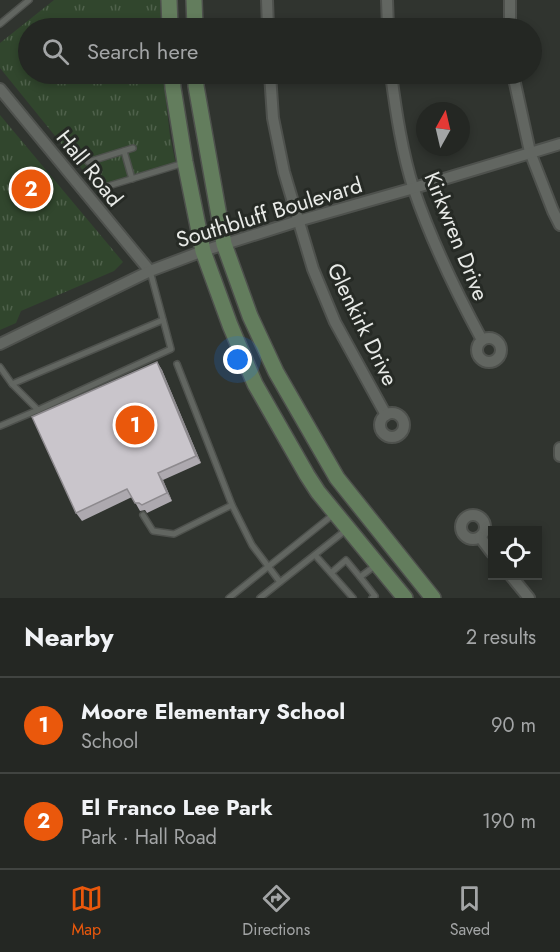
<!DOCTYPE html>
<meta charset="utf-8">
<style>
body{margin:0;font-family:Jost,sans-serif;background:#303330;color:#f1f3f6}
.controls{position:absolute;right:18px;bottom:18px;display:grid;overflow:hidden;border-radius:0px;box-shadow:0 3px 9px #0003}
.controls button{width:54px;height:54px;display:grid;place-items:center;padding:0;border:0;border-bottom:2px solid #414441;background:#242723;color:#f1f3f6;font:30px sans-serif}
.compass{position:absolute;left:416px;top:102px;width:54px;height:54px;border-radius:50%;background:#242723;box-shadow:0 3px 9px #0003;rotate:8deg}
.you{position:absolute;left:238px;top:360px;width:21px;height:21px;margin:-15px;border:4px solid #fff;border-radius:50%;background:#1a73e8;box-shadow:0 0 0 9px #1a73e833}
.badge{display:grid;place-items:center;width:39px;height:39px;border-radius:50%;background:#ea580c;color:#fff;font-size:20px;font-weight:700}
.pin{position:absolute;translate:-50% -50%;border:3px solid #fff;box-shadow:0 2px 6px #0006}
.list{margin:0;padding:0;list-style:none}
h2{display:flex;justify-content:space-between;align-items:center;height:78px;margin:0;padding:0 24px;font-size:26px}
h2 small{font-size:20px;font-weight:400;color:#a3a5a6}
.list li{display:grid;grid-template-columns:39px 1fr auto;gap:18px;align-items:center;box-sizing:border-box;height:96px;padding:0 24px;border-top:2px solid #414441}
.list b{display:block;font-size:22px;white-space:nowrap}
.list p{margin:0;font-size:20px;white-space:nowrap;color:#a3a5a6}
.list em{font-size:20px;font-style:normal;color:#a3a5a6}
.icon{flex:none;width:33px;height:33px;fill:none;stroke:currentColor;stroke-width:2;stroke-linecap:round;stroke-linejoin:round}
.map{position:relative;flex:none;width:560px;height:598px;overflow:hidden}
.search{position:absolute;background:#242723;box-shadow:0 3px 9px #0003;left:18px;right:18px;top:18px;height:66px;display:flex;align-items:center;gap:15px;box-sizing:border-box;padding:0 21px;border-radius:33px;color:#a3a5a6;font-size:22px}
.sheet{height:270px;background:#242723}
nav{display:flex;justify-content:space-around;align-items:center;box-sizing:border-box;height:84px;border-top:2px solid #414441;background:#242723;font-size:16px;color:#a3a5a6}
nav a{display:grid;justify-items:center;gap:3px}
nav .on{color:#ea580c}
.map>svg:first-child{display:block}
.park{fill:url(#park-tufts)}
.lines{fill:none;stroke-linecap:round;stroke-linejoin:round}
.lane-casing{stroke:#4e514d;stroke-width:8}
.street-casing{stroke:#4e514d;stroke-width:14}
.secondary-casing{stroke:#4e514d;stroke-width:18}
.lane{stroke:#626661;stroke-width:5}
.street{stroke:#626661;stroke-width:10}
.secondary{stroke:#637d5d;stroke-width:15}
.wall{fill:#ada9af}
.shaded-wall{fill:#8d8a8e}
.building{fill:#c9c5cb;stroke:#8d8a8e;stroke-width:1.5}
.labels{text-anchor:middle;stroke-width:6;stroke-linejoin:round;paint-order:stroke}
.street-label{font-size:22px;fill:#e8eae7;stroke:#262a25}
</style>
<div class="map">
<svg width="560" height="598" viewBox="0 0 560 598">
<defs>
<pattern id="park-tufts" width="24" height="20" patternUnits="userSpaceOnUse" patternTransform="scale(1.5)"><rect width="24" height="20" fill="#31462d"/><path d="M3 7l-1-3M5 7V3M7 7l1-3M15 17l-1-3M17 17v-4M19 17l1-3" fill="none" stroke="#4f614b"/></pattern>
</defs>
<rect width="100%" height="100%" fill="#30342f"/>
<!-- park -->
<g class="park">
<path d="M54 0H160L161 28H28V74H163L170 136 176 165 98 189 0 68V43Z"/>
<path d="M0 115 123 262 114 271 21 311 16 323 0 330Z"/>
</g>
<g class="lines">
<!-- lane casing -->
<g class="lane-casing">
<g id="lane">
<path d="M0 24 29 0"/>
<path d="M124 151 132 179"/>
<path d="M88 162 133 148"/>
<path d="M105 187 184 163"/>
<path d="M177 364 232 505 252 545 280 582"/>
<path d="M0 367 12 384 38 410 171 349 150 271"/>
<path d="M12 384 163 320"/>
<path d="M0 426 38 410"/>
<path d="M143 515 153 531 174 534 232 505"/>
<path d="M315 555 353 598"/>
<path d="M331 573 346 560 360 577"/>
<path d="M229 598 334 514"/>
<path d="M260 598 346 530"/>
<path d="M372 598 375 596 360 577 376 565"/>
</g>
</g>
<!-- street casing -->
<g class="street-casing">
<g id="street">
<path d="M267 0 268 28"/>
<path d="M387 0 388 28"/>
<path d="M510 28V0"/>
<path d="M270 74 273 118 284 172 313 269 335 322 386 415"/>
<path d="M391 74C396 112 402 153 414 190 432 242 456 292 482 340"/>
<path d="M513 74 530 152 553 211 560 225"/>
<path d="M0 89 150 271"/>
<circle cx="489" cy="350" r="12"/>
<path d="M0 344 150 271 203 251 298 221 414 188 560 144"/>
<circle cx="392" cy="425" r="12"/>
<path d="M560 448V456"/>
<circle cx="473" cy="527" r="12"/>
<path d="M480 537 492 553"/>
<path d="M511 576 529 598"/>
</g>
</g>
<!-- secondary casing -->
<g class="secondary-casing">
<g id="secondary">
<path d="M169 0 170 28"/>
<path d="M194 0 195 28"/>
<path d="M172 74 173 88 185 162 203 251 230 325 255 384 307 475 318 492 405 598"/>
<path d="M196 74V86L224 244 250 316 276 372 337 478 433 598"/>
</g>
</g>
<!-- lane -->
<use href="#lane" class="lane"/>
<!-- street -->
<use href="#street" class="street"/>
<!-- secondary -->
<use href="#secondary" class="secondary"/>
</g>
<!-- wall -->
<path class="wall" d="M157 362 162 370 201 463 163 480 172 501 147 513 145 510 140 511 132 497 82 521 76 513Z"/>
<!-- shaded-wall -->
<g class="shaded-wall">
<path d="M157 362 162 370 201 463 196 456Z"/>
<path d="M158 473 163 480 172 501 167 493Z"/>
</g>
<!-- building -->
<path class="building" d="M157 362 196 456 158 473 167 493 142 505 139 503H135L127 489 76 513 32 417Z"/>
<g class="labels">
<!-- street labels -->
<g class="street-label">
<text transform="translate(90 168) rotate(51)" y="8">Hall Road</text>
<text transform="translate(269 212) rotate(-17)" y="8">Southbluff Boulevard</text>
<text transform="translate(457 236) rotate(68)" y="8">Kirkwren Drive</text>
<text transform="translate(363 324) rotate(64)" y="8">Glenkirk Drive</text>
</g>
</g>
</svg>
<div class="controls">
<button><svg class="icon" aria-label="locate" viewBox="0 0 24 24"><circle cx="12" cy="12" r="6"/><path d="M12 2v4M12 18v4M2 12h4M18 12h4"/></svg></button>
</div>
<svg class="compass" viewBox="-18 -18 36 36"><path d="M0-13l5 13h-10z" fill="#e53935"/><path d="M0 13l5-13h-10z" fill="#a3a5a6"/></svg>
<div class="you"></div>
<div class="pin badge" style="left:135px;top:425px">1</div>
<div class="pin badge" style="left:31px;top:189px">2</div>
<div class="search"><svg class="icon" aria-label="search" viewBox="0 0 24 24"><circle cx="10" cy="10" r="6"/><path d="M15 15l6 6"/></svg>Search here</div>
</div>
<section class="sheet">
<h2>Nearby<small>2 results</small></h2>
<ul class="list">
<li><span class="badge">1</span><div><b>Moore Elementary School</b><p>School</p></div><em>90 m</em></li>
<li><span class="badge">2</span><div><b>El Franco Lee Park</b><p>Park · Hall Road</p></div><em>190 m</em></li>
</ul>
</section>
<nav>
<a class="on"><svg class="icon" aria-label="map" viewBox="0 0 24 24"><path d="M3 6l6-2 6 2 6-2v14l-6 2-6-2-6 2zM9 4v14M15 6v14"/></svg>Map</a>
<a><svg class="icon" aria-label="directions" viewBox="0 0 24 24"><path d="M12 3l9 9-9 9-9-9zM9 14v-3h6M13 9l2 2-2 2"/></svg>Directions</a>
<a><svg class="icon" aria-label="saved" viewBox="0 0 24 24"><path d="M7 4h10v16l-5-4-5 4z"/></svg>Saved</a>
</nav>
